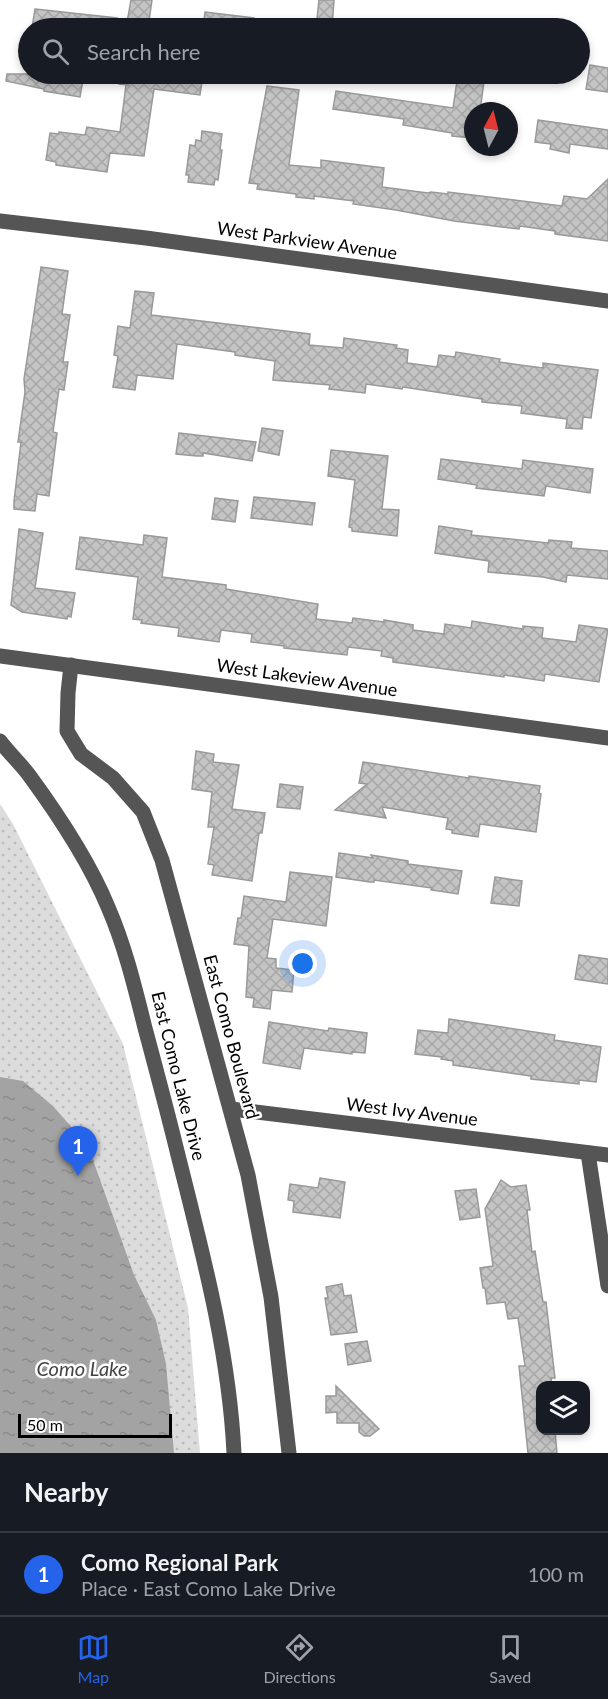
<!DOCTYPE html>
<meta charset="utf-8">
<style>
body{margin:0;font-family:Lato,sans-serif;background:#242831;color:#f1f3f6}
.controls{position:absolute;right:18px;bottom:18px;display:grid;overflow:hidden;border-radius:12px;box-shadow:0 3px 9px #0003}
.controls button{width:54px;height:54px;display:grid;place-items:center;padding:0;border:0;border-bottom:2px solid #363941;background:#171b24;color:#f1f3f6;font:30px sans-serif}
.compass{position:absolute;left:464px;top:102px;width:54px;height:54px;border-radius:50%;background:#171b24;box-shadow:0 3px 9px #0003;rotate:7deg}
.scale{position:absolute;left:18px;bottom:15px;width:154px;box-sizing:border-box;padding-left:6px;border:3px solid #000;border-top:0;font-size:16px;line-height:21px;white-space:nowrap;color:#000;-webkit-text-stroke:4px #fff;paint-order:stroke}
.you{position:absolute;left:303px;top:964px;width:21px;height:21px;margin:-15px;border:4px solid #fff;border-radius:50%;background:#1a73e8;box-shadow:0 0 0 9px #1a73e833}
.badge{display:grid;place-items:center;width:39px;height:39px;border-radius:50%;background:#2563eb;color:#fff;font-size:20px;font-weight:700}
.pin{position:absolute;translate:-50% -50px;filter:drop-shadow(0 2px 3px #0008)}
.pin::after{content:'';position:absolute;top:32px;width:21px;height:18px;background:inherit;clip-path:polygon(0 0,100% 0,50% 100%)}
.list{margin:0;padding:0;list-style:none}
h2{display:flex;justify-content:space-between;align-items:center;height:78px;margin:0;padding:0 24px;font-size:26px}
h2 small{font-size:20px;font-weight:400;color:#9ea1a6}
.list li{display:grid;grid-template-columns:39px 1fr auto;gap:18px;align-items:center;box-sizing:border-box;height:84px;padding:0 24px;border-top:2px solid #363941}
.list b{display:block;font-size:22px;white-space:nowrap}
.list p{margin:0;font-size:20px;white-space:nowrap;color:#9ea1a6}
.list em{font-size:20px;font-style:normal;color:#9ea1a6}
.icon{flex:none;width:33px;height:33px;fill:none;stroke:currentColor;stroke-width:2;stroke-linecap:round;stroke-linejoin:round}
.map{position:relative;flex:none;width:608px;height:1453px;overflow:hidden}
.search{position:absolute;background:#171b24;box-shadow:0 3px 9px #0003;left:18px;right:18px;top:18px;height:66px;display:flex;align-items:center;gap:15px;box-sizing:border-box;padding:0 21px;border-radius:33px;color:#9ea1a6;font-size:22px}
.sheet{height:162px;background:#171b24}
nav{display:flex;justify-content:space-around;align-items:center;box-sizing:border-box;height:84px;border-top:2px solid #363941;background:#171b24;font-size:16px;color:#9ea1a6}
nav a{display:grid;justify-items:center;gap:3px}
nav .on{color:#2563eb}
.map>svg:first-child{display:block}
.green{fill:url(#green-dots)}
.water{fill:url(#water-ripples)}
.building{fill:url(#building-cross-hatch);stroke:#999;stroke-width:1.5}
.lines{fill:none;stroke-linecap:round;stroke-linejoin:round}
.minor{stroke:#555;stroke-width:15}
.labels{text-anchor:middle;stroke-width:5;stroke-linejoin:round;paint-order:stroke}
.street-label{font-size:18px;fill:#000;stroke:#fff}
.water-label{font-size:20px;font-style:italic;fill:#444;stroke:#fff}
</style>
<div class="map">
<svg width="608" height="1453" viewBox="0 0 608 1453">
<defs>
<pattern id="green-dots" width="8" height="8" patternUnits="userSpaceOnUse" patternTransform="scale(1.5)"><rect width="8" height="8" fill="#dcdcdc"/><path d="M2 2h.1M6 6h.1" fill="none" stroke="#bbb" stroke-width="1.8" stroke-linecap="round"/></pattern>
<pattern id="water-ripples" width="26" height="14" patternUnits="userSpaceOnUse" patternTransform="scale(1.5)"><rect width="26" height="14" fill="#a3a3a3"/><path d="M2 4q2-2 4 0t4 0M15 11q2-2 4 0t4 0" fill="none" stroke="#8b8b8b"/></pattern>
<pattern id="building-cross-hatch" width="8" height="8" patternUnits="userSpaceOnUse" patternTransform="scale(1.5)"><rect width="8" height="8" fill="#c4c4c4"/><path d="M0 0l8 8M0 8l8-8" fill="none" stroke="#a7a7a7"/></pattern>
</defs>
<rect width="100%" height="100%" fill="#fff"/>
<!-- green -->
<path class="green" d="M0 804 13 824 123 1044 188 1308 200 1453H0Z"/>
<!-- water -->
<path class="water" d="M0 1077 23 1081 53 1106 88 1146 134 1275 156 1320 166 1364 174 1453H0Z"/>
<!-- building -->
<g class="building">
<path d="M131 0H152L148 28H126Z"/>
<path d="M319 0H334L332 28H316Z"/>
<path d="M35 9 117 18 116 28H32Z"/>
<path d="M205 12 254 18 253 28H203Z"/>
<path d="M590 65 608 68V92L586 89Z"/>
<path d="M7 74H84L80 97 44 91V89L6 81Z"/>
<path d="M120 74 203 75 200 95 154 89 144 156 110 153 107 172 56 165V162L46 160 50 133 59 134V132L85 135 87 127 120 132 126 85H129L119 84Z"/>
<path d="M458 74H485L480 111H473V138L452 136V133L403 125 404 119 333 109 336 91 453 108Z"/>
<path d="M267 86 299 90 289 165 321 168V160L384 168 382 187 428 193 431 192 448 194V192L562 206 564 196 587 199 608 179V241L555 234V231L520 226 519 229 454 221 396 210 353 204 354 201 314 196V199L296 197V194L257 189 258 184 249 183Z"/>
<path d="M538 120 608 130V149L570 144 569 153 550 149 551 144 535 142Z"/>
<path d="M202 131 222 134 220 150H222L218 180 215 179 214 185 188 182 189 175H186L190 145 195 146 196 140 201 141Z"/>
<path d="M41 267 68 271 62 314 70 315 63 362H68L64 390 59 389 53 432 57 433 49 496 37 494 35 511 14 509V501L21 442H18L25 392 24 379Z"/>
<path d="M135 291 154 293 151 315 310 334 309 345 343 348 344 338 397 345 396 348 408 350 407 363 437 367 439 355 455 357 456 352 500 359 499 362 520 365 543 368V363L598 370 591 418 583 417 582 429 566 428 567 419 521 413 522 406 482 402V399L403 387 402 389 366 384 365 393 329 389 330 385 273 380 275 361 235 355V352L177 344 173 379 137 375 135 390 113 387 118 356 114 355 118 326 130 328Z"/>
<path d="M262 428 283 431 279 455 258 451Z"/>
<path d="M179 433 256 442 252 461 203 453V456H197L176 454Z"/>
<path d="M331 450 388 456 382 509 399 510 397 536 352 531V528L349 527 355 480 328 476Z"/>
<path d="M441 459 522 469 523 460 593 469 590 493 546 486 544 496 476 488 477 485 438 479Z"/>
<path d="M254 497 315 503 312 525 251 518Z"/>
<path d="M215 498 238 501 235 522 212 519Z"/>
<path d="M439 526 472 531 471 535 548 543 549 540 572 542 571 548 608 551V579L567 575 566 582 543 577 488 572 489 561 435 553Z"/>
<path d="M19 529 43 533 35 588 75 593 71 617 68 616 67 619 22 612 11 605Z"/>
<path d="M144 535 167 538 162 577 226 585V589L318 604 316 619 352 623 353 618 384 622V620L413 625V630L444 634 445 624 471 628 472 621 523 629V626L543 628 542 638 576 642 579 625 608 629 599 682 545 674 544 681 504 675V677L393 662V658L381 656 382 651 348 647 347 655 284 648V646L251 642 252 634 221 630 219 642 178 636 179 628 141 623 142 620 133 619 138 577 76 569 80 537 143 545Z"/>
<path d="M196 751 214 754 213 762 239 765 232 809 265 813 262 833H259L252 881 212 875 214 865 208 864 214 827H208L212 792 192 789Z"/>
<path d="M363 762 469 778V776L540 786 539 793 541 794 536 832 480 824 478 837 452 833V830L446 829 448 818 382 807 386 818 335 810 367 784 359 783Z"/>
<path d="M280 784 303 787 300 809 277 807Z"/>
<path d="M339 853 373 858 371 855 408 861V864L462 871 458 894 431 890 432 888 374 880V882H370L336 877Z"/>
<path d="M290 872 332 877 326 926 273 919 267 958 276 959V968L294 970 292 992 272 990 270 1009 253 1007 254 998 246 997 249 946 234 944 238 918H241L244 896 286 902Z"/>
<path d="M495 877 522 881 519 906 491 903Z"/>
<path d="M579 955 608 959V984L575 979Z"/>
<path d="M449 1019 555 1035 554 1040 601 1047 596 1082 579 1080V1084L531 1079V1076L453 1065V1061L441 1059 442 1057 415 1054 418 1030 448 1033Z"/>
<path d="M269 1022 328 1031 329 1028 367 1033 365 1053 352 1052V1054L304 1048 300 1069 263 1063Z"/>
<path d="M320 1178 345 1182 340 1218 293 1212 294 1201 288 1200 290 1184 318 1188Z"/>
<path d="M501 1180 511 1187 526 1185 530 1210H527L532 1252 535 1251 543 1302H546L555 1378H551L552 1386H540V1431H555L557 1453H528L519 1366H525L518 1318 508 1319 505 1302 487 1304 485 1288H483L480 1268 493 1266 485 1209Z"/>
<path d="M476 1189 480 1217 460 1220 455 1191Z"/>
<path d="M342 1284 344 1296 351 1295 357 1332 331 1335 325 1298H328L326 1287Z"/>
<path d="M367 1341 371 1361 348 1365 345 1344Z"/>
<path d="M336 1386 379 1429 370 1436H364L359 1432V1423H337V1412L326 1413V1396H336Z"/>
</g>
<g class="lines">
<!-- minor -->
<g class="minor">
<path d="M0 221 146 238 608 301"/>
<path d="M0 656 608 738"/>
<path d="M71 665 68 693 67 731 81 754 113 778 143 812 162 860 248 1175 271 1297 289 1453"/>
<path d="M0 741C9 753 20 763 29 775 59 816 89 861 108 907 125 946 135 988 145 1028 156 1069 167 1110 177 1151 202 1251 229 1350 234 1453"/>
<path d="M231 1109 608 1155"/>
<path d="M588 1153 608 1286"/>
</g>
</g>
<g class="labels">
<!-- street labels -->
<g class="street-label">
<text transform="translate(307 241) rotate(8)" y="6">West Parkview Avenue</text>
<text transform="translate(307 678) rotate(8)" y="6">West Lakeview Avenue</text>
<text transform="translate(231 1037) rotate(75)" y="6">East Como Boulevard</text>
<text transform="translate(178 1076) rotate(76)" y="6">East Como Lake Drive</text>
<text transform="translate(412 1112) rotate(7)" y="6">West Ivy Avenue</text>
</g>
<!-- water labels -->
<g class="water-label">
<text x="82" y="1376">Como Lake</text>
</g>
</g>
</svg>
<div class="controls">
<button><svg class="icon" aria-label="layers" viewBox="0 0 24 24"><path d="M12 4l9 5-9 5-9-5zM3 14l9 5 9-5"/></svg></button>
</div>
<svg class="compass" viewBox="-18 -18 36 36"><path d="M0-13l5 13h-10z" fill="#e53935"/><path d="M0 13l5-13h-10z" fill="#9ea1a6"/></svg>
<div class="scale">50 m</div>
<div class="you"></div>
<div class="pin badge" style="left:78px;top:1176px">1</div>
<div class="search"><svg class="icon" aria-label="search" viewBox="0 0 24 24"><circle cx="10" cy="10" r="6"/><path d="M15 15l6 6"/></svg>Search here</div>
</div>
<section class="sheet">
<h2>Nearby<small></small></h2>
<ul class="list">
<li><span class="badge">1</span><div><b>Como Regional Park</b><p>Place · East Como Lake Drive</p></div><em>100 m</em></li>
</ul>
</section>
<nav>
<a class="on"><svg class="icon" aria-label="map" viewBox="0 0 24 24"><path d="M3 6l6-2 6 2 6-2v14l-6 2-6-2-6 2zM9 4v14M15 6v14"/></svg>Map</a>
<a><svg class="icon" aria-label="directions" viewBox="0 0 24 24"><path d="M12 3l9 9-9 9-9-9zM9 14v-3h6M13 9l2 2-2 2"/></svg>Directions</a>
<a><svg class="icon" aria-label="saved" viewBox="0 0 24 24"><path d="M7 4h10v16l-5-4-5 4z"/></svg>Saved</a>
</nav>
